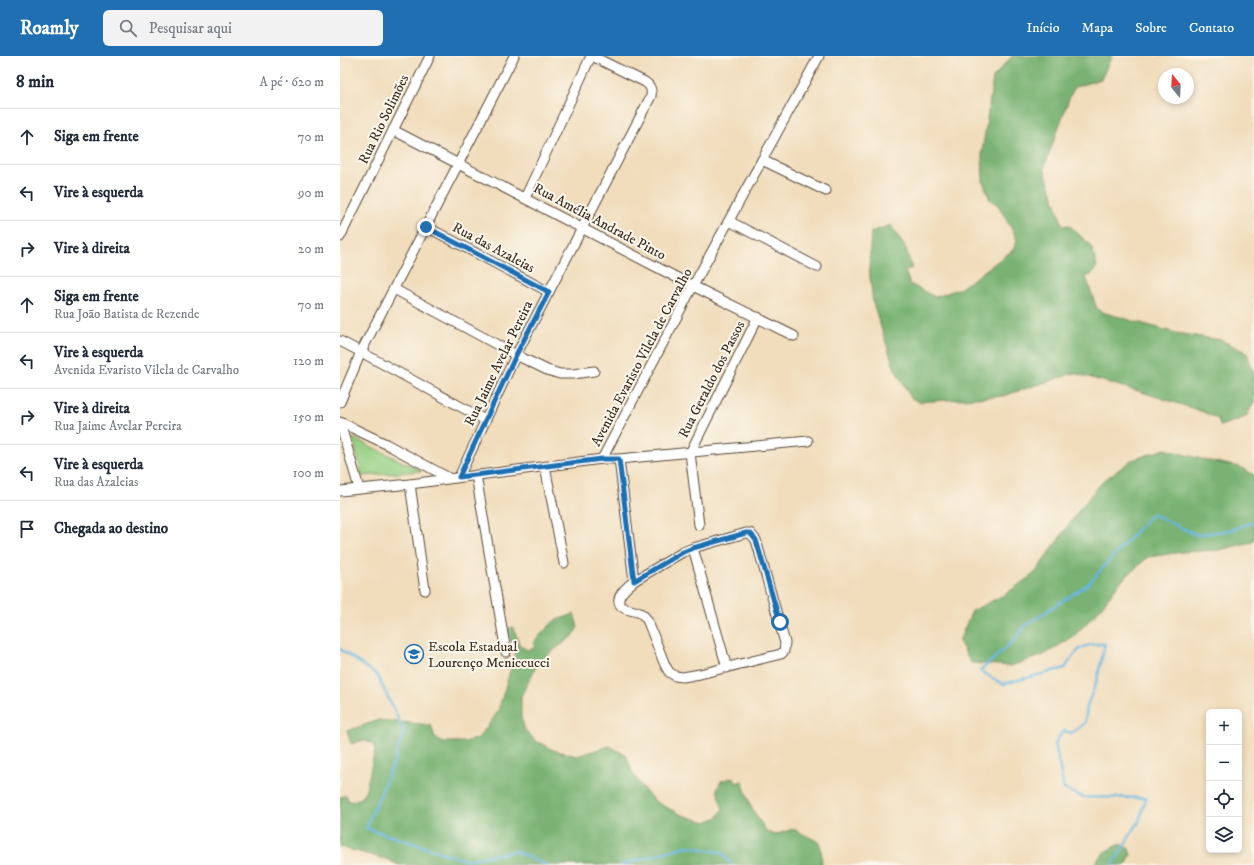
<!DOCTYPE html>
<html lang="pt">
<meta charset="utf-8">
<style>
body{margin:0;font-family:"IM FELL DW Pica",serif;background:#f2f2f3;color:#1f2937}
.controls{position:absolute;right:12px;bottom:12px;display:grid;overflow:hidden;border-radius:6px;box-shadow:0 2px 6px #0003}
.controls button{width:36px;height:36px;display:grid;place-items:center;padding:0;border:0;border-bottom:1px solid #e0e1e3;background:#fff;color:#1f2937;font:20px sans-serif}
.compass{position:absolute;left:818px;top:12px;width:36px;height:36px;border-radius:50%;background:#fff;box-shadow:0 2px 6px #0003;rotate:342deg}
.stop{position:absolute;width:12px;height:12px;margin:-9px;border:3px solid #1f6fb2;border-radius:50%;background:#fff}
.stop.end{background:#1f6fb2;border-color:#fff;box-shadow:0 1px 4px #0008}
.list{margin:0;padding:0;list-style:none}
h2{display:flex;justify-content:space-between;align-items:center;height:52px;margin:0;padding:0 16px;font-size:17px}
h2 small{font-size:13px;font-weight:400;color:#747a83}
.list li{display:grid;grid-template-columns:26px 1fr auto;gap:12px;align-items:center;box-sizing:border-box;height:56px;padding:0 16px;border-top:1px solid #e0e1e3}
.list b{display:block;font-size:15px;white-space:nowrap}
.list p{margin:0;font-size:13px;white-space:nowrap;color:#747a83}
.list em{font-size:13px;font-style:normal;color:#747a83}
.icon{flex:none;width:22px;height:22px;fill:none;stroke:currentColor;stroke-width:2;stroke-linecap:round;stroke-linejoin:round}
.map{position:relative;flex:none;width:914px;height:809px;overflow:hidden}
header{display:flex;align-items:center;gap:24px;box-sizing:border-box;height:56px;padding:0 20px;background:#1f6fb2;color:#fff}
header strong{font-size:19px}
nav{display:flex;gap:22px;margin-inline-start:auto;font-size:14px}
.search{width:280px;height:36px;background:#f2f2f3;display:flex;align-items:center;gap:10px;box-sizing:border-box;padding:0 14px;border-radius:6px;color:#747a83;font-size:15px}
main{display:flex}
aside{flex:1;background:#fff}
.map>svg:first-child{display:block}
.green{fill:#97d084;stroke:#697d51}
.forest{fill:#79b272;stroke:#5a6e48}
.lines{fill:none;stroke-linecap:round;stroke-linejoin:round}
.stream{stroke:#67b7e1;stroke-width:2.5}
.minor-casing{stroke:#564536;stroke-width:11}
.minor{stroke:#fff;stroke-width:9}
.route{stroke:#1f6fb2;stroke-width:5}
.labels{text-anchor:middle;stroke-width:4;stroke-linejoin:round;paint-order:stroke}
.street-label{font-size:14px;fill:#3b2a1e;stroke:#fbf7ec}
.poi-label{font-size:14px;fill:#3b2a1e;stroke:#fbf7ec;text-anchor:start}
</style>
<header>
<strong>Roamly</strong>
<div class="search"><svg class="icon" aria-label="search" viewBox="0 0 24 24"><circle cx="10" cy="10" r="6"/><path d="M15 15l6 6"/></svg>Pesquisar aqui</div>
<nav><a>Início</a><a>Mapa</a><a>Sobre</a><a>Contato</a></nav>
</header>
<main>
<aside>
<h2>8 min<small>A pé · 620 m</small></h2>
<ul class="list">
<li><svg class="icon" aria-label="ahead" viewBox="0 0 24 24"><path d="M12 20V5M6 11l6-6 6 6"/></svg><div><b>Siga em frente</b></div><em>70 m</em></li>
<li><svg class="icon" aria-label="left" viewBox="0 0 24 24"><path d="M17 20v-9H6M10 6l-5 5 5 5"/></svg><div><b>Vire à esquerda</b></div><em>90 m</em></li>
<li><svg class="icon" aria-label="right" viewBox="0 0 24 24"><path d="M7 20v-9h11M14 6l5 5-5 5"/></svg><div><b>Vire à direita</b></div><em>20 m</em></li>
<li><svg class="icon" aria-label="ahead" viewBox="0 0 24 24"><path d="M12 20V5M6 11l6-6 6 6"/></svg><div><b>Siga em frente</b><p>Rua João Batista de Rezende</p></div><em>70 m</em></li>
<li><svg class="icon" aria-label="left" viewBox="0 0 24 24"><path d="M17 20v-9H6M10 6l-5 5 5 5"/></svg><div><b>Vire à esquerda</b><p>Avenida Evaristo Vilela de Carvalho</p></div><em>120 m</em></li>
<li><svg class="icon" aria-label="right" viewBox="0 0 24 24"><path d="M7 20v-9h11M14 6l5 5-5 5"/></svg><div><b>Vire à direita</b><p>Rua Jaime Avelar Pereira</p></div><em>150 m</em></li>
<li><svg class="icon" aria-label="left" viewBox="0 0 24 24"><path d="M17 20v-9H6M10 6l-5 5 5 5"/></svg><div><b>Vire à esquerda</b><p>Rua das Azaleias</p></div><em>100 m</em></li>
<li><svg class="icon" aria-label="arrive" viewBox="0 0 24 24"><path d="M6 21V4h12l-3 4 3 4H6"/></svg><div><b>Chegada ao destino</b></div></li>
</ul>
</aside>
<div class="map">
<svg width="914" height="809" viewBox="0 0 914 809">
<rect width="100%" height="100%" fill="#fbf7ec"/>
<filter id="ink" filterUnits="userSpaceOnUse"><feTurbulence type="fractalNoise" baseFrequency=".025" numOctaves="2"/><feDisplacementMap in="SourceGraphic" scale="8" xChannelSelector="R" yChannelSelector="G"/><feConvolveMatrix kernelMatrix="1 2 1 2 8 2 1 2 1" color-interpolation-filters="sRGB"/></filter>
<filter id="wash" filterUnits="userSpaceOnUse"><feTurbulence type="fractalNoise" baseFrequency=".012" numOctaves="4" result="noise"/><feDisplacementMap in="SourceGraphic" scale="16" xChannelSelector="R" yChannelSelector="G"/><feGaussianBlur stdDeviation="0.9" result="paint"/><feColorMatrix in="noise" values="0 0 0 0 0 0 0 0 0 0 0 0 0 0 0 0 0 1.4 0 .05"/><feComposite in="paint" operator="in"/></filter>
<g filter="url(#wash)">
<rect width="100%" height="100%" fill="#f1ddbc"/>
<!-- green -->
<path class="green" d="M13 382 82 415 22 420Z"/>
<!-- forest -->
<g class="forest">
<path d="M672 0H772L761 23 735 31 730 40 704 112 723 170 729 169 751 190 757 210 752 218 746 221 757 253 765 257 836 277 881 284 907 297 914 319V346L906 361 880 370 878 363 861 355 805 337 734 317 663 340 579 346 571 342 554 311 533 247 529 212 531 176 551 169 566 193 572 212 565 215 570 228 595 241 621 232 673 194 677 185 675 179 658 149 650 144 643 125 642 97 653 22Z"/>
<path d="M825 393 865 404 900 411 914 419V484L912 486 879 494 843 496 808 501 780 526 759 554 734 580 704 599 671 610 631 607 619 585 632 555 666 538 695 517 739 454 763 425 792 404Z"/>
<path d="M234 558 238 571 233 580 199 605 181 640V661L185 674 196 685 213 694 237 700 269 690 286 699 293 718 305 735 316 746 342 759 365 766 378 761 383 753 377 734 381 725 394 721 396 727 402 725 411 751 426 775 434 779 453 773 479 786 481 792 482 809H58L49 804 0 791V741L6 739 9 746 22 742 26 733 35 694 33 688 24 684 11 688 7 675 39 664 91 669 95 682 104 686H125L138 682 153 663 158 655 175 599 167 573 173 571 180 590 188 594 195 592 193 586 214 565Z"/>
<path d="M780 788 789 793 791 799 786 809H754C759 799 770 792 780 788Z"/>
</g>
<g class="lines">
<!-- stream -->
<g class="stream">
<path d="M0 593 37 619 64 675 54 706 26 772 125 804 175 795 206 809"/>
<path d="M281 809 347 790 383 797 391 809"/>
<path d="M773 809 792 776 799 766 806 742 743 741 724 733 715 688 723 675 732 677 745 667 747 650 757 624 765 588C741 587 737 593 725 612L663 628 640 615 674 584 685 570 748 528 812 458 857 479 890 474 914 466"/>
</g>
</g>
</g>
<g filter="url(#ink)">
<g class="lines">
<!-- minor casing -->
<g class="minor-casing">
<g id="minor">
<path d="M53 74 353 230 454 280"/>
<path d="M422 104 486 135"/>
<path d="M185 142 251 0"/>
<path d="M389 165 477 211"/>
<path d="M87 171 209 236"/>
<path d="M0 181 90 0"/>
<path d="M54 233 176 299 207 314 220 318H233L254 315"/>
<path d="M0 285 21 296 145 364"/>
<path d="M0 346 21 296 174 0"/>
<path d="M0 366 46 388 109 422"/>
<path d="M0 367 19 432"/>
<path d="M262 403 353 230 479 0"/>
<path d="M279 403 294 525C288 530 270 544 284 552 289 555 295 554 300 557 304 559 306 562 308 566L325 609 329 616 335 620 343 621 360 618 441 598 444 595 445 587 416 484 410 477H406L353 492 343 496 294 525"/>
<path d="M205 411 224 507"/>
<path d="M136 419 166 596"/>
<path d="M119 421 176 299 311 40C312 34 311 30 305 26L252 0"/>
<path d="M70 428 85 534"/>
<path d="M0 435 70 428 262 403H279L468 385"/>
<path d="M359 469 350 397 418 261"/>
<path d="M353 492 387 612"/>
</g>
</g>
<!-- minor -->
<use href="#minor" class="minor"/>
</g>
</g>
<g class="lines" filter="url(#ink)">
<!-- route -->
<path class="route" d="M86 171 209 236 176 299 119 421 262 403H279L294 525 343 496 353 492 406 477H410L416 484 440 566"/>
</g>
<!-- icons -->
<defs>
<g id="school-ring" transform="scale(1)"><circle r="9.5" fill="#fbf7ec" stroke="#1f6fb2" stroke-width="1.5"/><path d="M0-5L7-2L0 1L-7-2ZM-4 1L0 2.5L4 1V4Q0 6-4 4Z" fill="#1f6fb2"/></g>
</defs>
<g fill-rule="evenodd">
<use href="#school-ring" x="74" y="598"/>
</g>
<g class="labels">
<!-- street labels -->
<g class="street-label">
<text transform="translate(43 63) rotate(-64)" y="5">Rua Rio Solimões</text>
<text transform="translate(260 165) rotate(28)" y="5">Rua Amélia Andrade Pinto</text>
<text transform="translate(154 191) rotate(28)" y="5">Rua das Azaleias</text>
<text transform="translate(301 301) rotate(-62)" y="5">Avenida Evaristo Vilela de Carvalho</text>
<text transform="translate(158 307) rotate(-64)" y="5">Rua Jaime Avelar Pereira</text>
<text transform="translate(371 323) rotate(-63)" y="5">Rua Geraldo dos Passos</text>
</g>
<!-- poi labels -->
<g class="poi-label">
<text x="88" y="595">Escola Estadual<tspan x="88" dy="16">Lourenço Meniccucci</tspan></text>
</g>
</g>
</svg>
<div class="controls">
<button>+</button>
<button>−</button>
<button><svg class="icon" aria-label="locate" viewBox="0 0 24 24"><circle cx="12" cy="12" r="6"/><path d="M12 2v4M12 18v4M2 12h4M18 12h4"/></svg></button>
<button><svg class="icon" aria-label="layers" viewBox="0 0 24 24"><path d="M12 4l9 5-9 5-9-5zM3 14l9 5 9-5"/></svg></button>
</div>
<svg class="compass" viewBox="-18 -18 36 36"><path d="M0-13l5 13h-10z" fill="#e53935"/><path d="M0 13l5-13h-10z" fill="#747a83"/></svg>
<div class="stop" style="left:440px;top:566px"></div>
<div class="stop end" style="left:86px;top:171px"></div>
</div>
</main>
